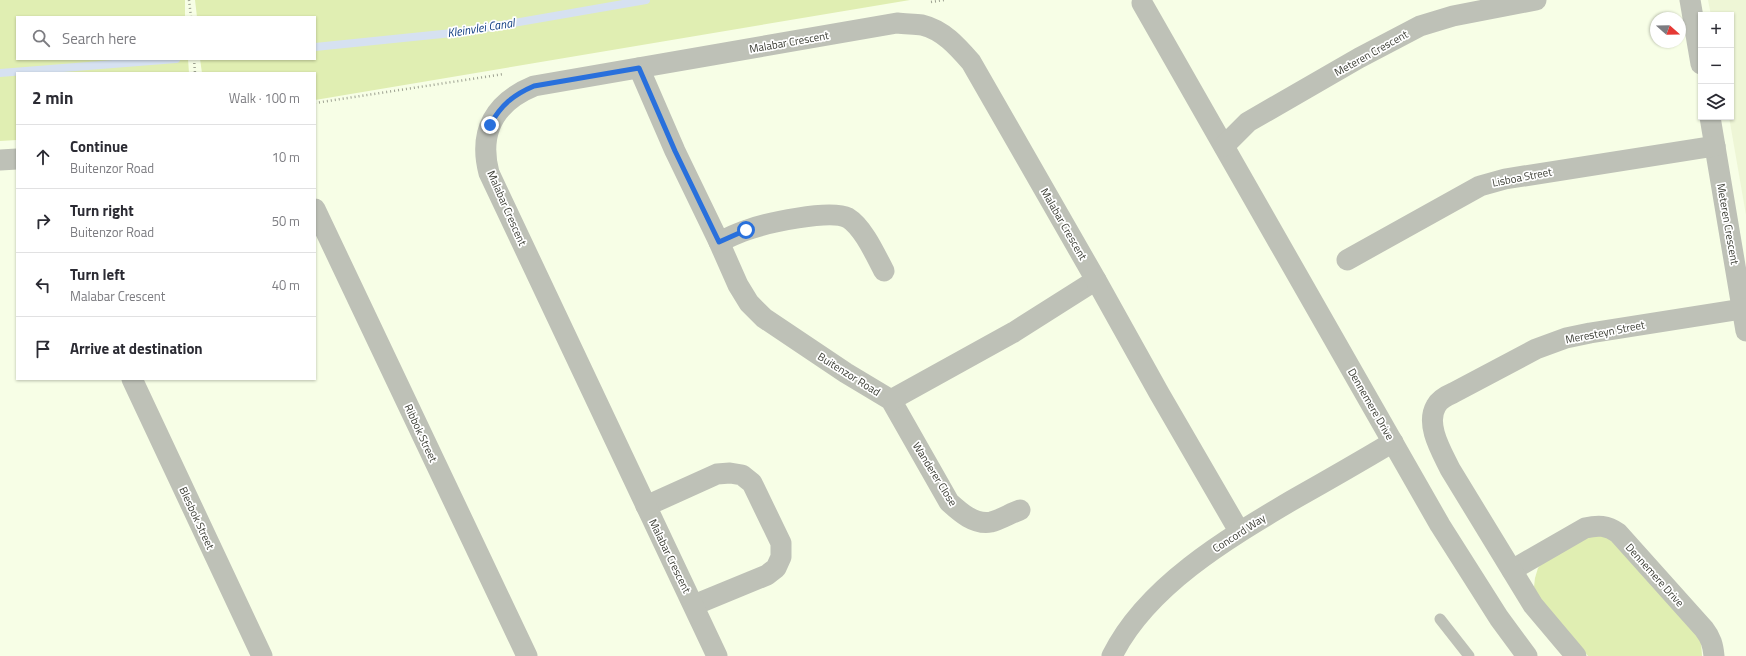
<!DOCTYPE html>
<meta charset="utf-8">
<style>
body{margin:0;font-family:"Titillium Web",sans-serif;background:#f2f2f3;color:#2b2b33}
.controls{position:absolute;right:12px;top:12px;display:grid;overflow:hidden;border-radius:0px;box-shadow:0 1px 3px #0004}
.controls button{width:36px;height:36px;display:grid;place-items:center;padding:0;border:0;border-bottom:1px solid #e1e1e2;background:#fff;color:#2b2b33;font:20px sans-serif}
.compass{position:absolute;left:1650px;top:12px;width:36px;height:36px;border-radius:50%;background:#fff;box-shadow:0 1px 3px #0004;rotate:110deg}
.stop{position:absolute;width:12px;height:12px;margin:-9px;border:3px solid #2970dc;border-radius:50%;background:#fff}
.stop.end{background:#2970dc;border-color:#fff;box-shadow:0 1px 4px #0008}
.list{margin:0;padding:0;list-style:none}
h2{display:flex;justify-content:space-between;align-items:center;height:52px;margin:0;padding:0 16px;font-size:17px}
h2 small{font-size:13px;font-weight:400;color:#7c7c81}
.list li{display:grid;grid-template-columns:26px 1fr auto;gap:12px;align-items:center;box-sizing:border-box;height:64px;padding:0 16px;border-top:1px solid #e1e1e2}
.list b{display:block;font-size:15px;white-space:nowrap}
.list p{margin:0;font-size:13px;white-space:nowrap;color:#7c7c81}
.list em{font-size:13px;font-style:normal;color:#7c7c81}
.icon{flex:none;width:22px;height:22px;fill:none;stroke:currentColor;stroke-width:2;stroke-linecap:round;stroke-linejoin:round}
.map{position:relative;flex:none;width:1746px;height:656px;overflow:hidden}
.search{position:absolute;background:#fff;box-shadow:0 1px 3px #0004;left:16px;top:16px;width:300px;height:44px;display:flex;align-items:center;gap:10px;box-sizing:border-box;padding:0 14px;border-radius:0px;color:#7c7c81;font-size:15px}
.panel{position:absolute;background:#fff;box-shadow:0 1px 3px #0004;left:16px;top:72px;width:300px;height:308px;border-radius:0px}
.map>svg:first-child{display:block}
.built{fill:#eef6d6}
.green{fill:#e0eeb2}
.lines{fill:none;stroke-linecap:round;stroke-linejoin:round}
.stream{stroke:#d6e1f1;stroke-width:8}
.path{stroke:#9ea292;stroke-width:2.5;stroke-dasharray:1 3;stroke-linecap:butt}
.service{stroke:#bec1b7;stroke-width:11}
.minor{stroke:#bec1b7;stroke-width:21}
.route{stroke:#2970dc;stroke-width:5}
.labels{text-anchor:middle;stroke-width:3.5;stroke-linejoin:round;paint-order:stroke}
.street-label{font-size:11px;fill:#3b3d34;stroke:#fff}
.water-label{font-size:12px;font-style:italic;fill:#113e82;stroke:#fff}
</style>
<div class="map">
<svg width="1746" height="656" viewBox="0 0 1746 656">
<rect width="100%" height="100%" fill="#f7fee6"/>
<!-- built -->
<path class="built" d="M1708 0H1746V215L1729 117H1731V15H1711Z"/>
<!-- green -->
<g class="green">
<path d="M0 0H185V17H17V59H188L189 73H17V140L0 141Z"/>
<path d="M195 0H910L315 100V73H202L200 59H315V17H197Z"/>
<path d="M1601 535 1612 540 1696 634 1701 642 1702 656H1588L1537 595 1534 587 1535 578 1538 568 1544 561 1588 536Z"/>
</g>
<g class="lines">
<!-- stream -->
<g class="stream">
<path d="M315 47 462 32 646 0"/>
<path d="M0 73 176 59"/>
</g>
<!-- path -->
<g class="path">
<path d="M189 0 191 17"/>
<path d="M931 2 944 0"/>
<path d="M194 59 195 73"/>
<path d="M315 103 504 74"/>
</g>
<!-- service -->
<path class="service" d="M1440 619 1469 656"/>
<!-- minor -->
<g class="minor">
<path d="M1690 0 1701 64"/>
<path d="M1142 3 1440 525 1499 618 1527 656"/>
<path d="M639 68 675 151 719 242 738 285 749 303 764 318 846 373 891 400 949 502C960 512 974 525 991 522 1000 520 1011 513 1020 510"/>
<path d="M1710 117 1746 331"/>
<path d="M1224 146 1248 122 1359 58 1420 26 1453 16 1536 0"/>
<path d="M0 160 17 159"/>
<path d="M315 209 527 656"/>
<path d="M719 242C728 238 737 233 747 230 766 223 830 209 848 218 863 227 876 256 884 271"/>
<path d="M1347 260 1480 186 1505 179 1715 146"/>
<path d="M132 379 262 656"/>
<path d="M891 400 1014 332 1096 280"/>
<path d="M646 506 717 474 730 473 742 475 752 483 781 543V557L776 568 767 575 694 605"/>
<path d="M1512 570 1585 528C1598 525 1607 525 1618 533L1704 629C1711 638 1713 645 1714 656"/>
<path d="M717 656 489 173C478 131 495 102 534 86L897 23C905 24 914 24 922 25 943 30 957 46 971 62L1096 280 1159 393 1239 531"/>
<path d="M1112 656C1147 585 1230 537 1296 498 1328 480 1361 461 1393 442"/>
<path d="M1576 656 1533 605 1450 469C1442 452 1425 425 1436 406 1439 400 1446 396 1453 393L1536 349 1566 338 1590 333 1742 309"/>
</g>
</g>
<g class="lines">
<!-- route -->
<path class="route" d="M490 125C501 105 513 95 534 86L639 68 675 151 719 242 746 230"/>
</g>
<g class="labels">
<!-- street labels -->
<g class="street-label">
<text transform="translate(789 42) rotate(-10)" y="4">Malabar Crescent</text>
<text transform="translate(1371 53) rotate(-29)" y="4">Meteren Crescent</text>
<text transform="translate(1522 177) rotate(-11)" y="4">Lisboa Street</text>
<text transform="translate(507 208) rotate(66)" y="4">Malabar Crescent</text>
<text transform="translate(1064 224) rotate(60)" y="4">Malabar Crescent</text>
<text transform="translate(1728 224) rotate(80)" y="4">Meteren Crescent</text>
<text transform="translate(1605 332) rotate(-11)" y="4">Meresteyn Street</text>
<text transform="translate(849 374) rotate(32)" y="4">Buitenzor Road</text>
<text transform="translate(1371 404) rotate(60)" y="4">Dennemere Drive</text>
<text transform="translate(421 433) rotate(65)" y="4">Ribbok Street</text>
<text transform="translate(935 474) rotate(58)" y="4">Wanderer Close</text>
<text transform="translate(197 518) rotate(65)" y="4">Blesbok Street</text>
<text transform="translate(1239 533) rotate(-33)" y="4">Concord Way</text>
<text transform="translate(670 556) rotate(64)" y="4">Malabar Crescent</text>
<text transform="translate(1655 575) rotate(48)" y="4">Dennemere Drive</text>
</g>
<!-- water labels -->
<g class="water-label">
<text transform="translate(481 28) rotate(-9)" y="4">Kleinvlei Canal</text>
</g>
</g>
</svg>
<div class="controls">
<button>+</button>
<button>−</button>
<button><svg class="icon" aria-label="layers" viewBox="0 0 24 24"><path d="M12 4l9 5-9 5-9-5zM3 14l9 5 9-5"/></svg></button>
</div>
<svg class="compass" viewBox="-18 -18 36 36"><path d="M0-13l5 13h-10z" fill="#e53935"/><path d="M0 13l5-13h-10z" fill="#7c7c81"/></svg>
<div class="stop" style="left:746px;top:230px"></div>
<div class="stop end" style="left:490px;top:125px"></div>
<div class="search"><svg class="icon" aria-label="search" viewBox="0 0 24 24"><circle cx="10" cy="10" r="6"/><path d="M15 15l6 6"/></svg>Search here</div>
<section class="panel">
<h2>2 min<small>Walk · 100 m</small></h2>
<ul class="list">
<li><svg class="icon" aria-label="ahead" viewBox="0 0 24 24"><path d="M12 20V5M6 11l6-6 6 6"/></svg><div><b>Continue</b><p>Buitenzor Road</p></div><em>10 m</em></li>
<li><svg class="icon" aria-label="right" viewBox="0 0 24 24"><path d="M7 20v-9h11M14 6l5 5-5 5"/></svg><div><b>Turn right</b><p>Buitenzor Road</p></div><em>50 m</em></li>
<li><svg class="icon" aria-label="left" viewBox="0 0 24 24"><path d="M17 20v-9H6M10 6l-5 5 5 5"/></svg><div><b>Turn left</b><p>Malabar Crescent</p></div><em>40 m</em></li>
<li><svg class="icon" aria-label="arrive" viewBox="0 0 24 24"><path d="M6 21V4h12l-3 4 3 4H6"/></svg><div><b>Arrive at destination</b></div></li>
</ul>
</section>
</div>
